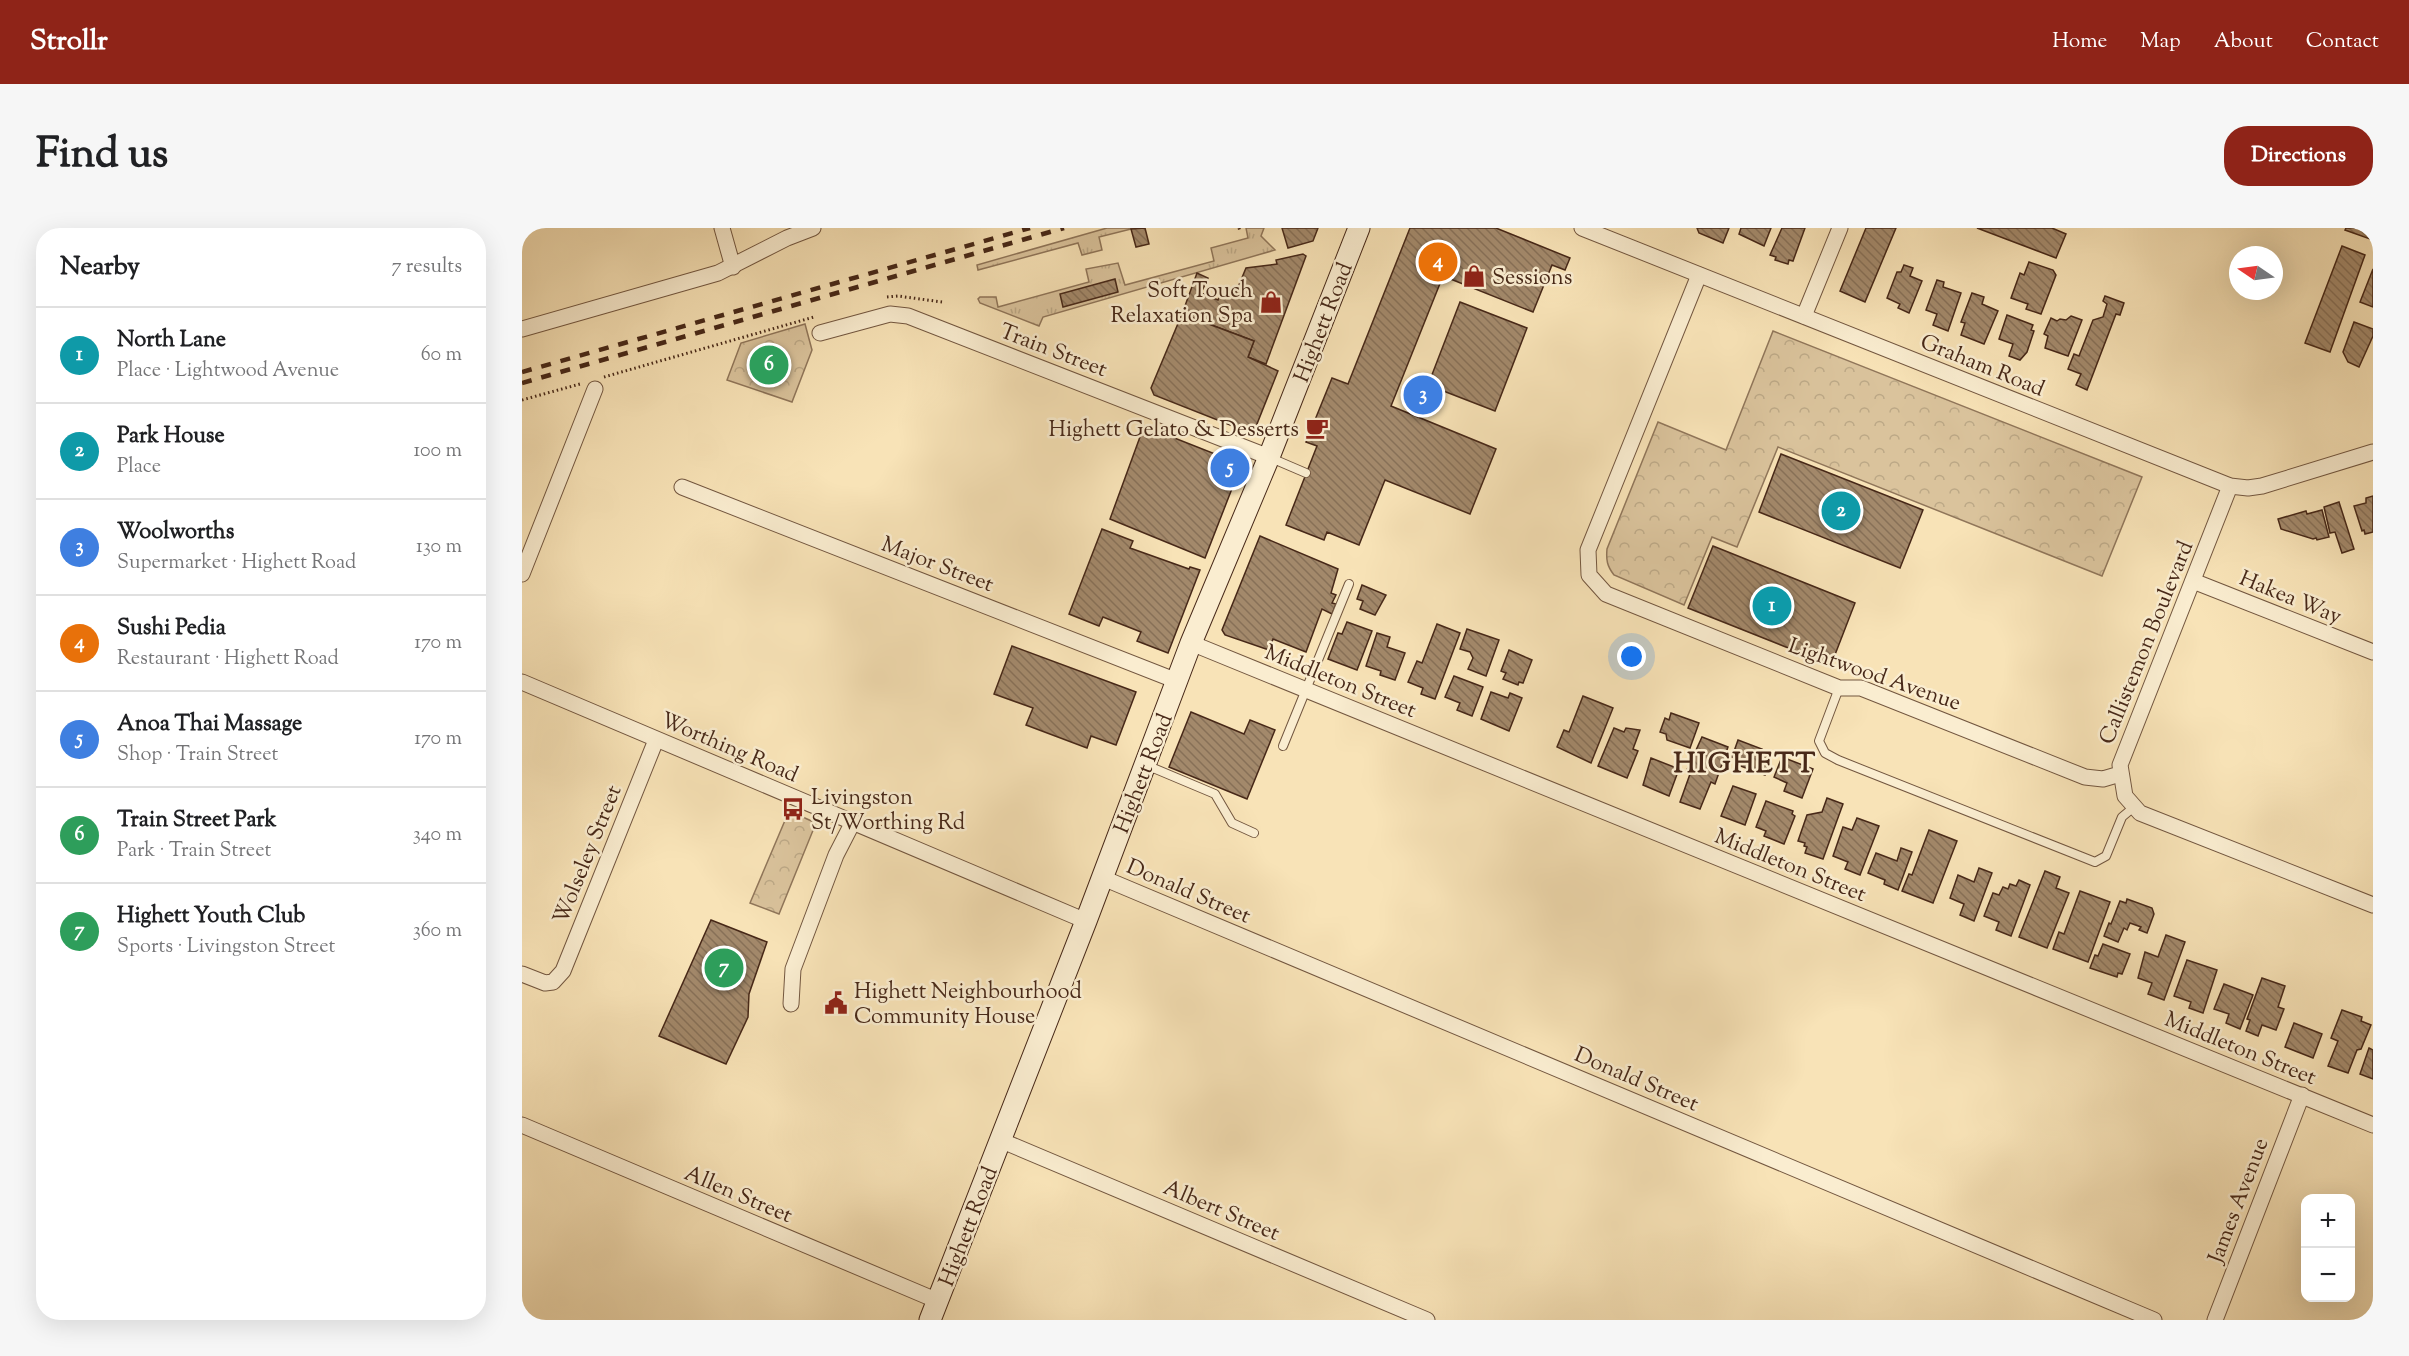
<!DOCTYPE html>
<meta charset="utf-8">
<style>
body{margin:0;font-family:"Sorts Mill Goudy",serif;background:#f6f6f6;color:#202124}
.controls{position:absolute;right:18px;bottom:18px;display:grid;overflow:hidden;border-radius:12px;box-shadow:0 6px 24px #0002}
.controls button{width:54px;height:54px;display:grid;place-items:center;padding:0;border:0;border-bottom:2px solid #e0e0e0;background:#fff;color:#202124;font:30px sans-serif}
.compass{position:absolute;left:1707px;top:18px;width:54px;height:54px;border-radius:50%;background:#fff;box-shadow:0 6px 24px #0002;rotate:283deg}
.you{position:absolute;left:1110px;top:429px;width:21px;height:21px;margin:-15px;border:4px solid #fff;border-radius:50%;background:#1a73e8;box-shadow:0 0 0 9px #1a73e833}
.badge{display:grid;place-items:center;width:39px;height:39px;border-radius:50%;background:#8f2418;color:#fff;font-size:20px;font-weight:700}
.pin{position:absolute;translate:-50% -50%;border:3px solid #fff;box-shadow:0 2px 6px #0006}
.list{margin:0;padding:0;list-style:none}
h2{display:flex;justify-content:space-between;align-items:center;height:78px;margin:0;padding:0 24px;font-size:26px}
h2 small{font-size:20px;font-weight:400;color:#757577}
.list li{display:grid;grid-template-columns:39px 1fr auto;gap:18px;align-items:center;box-sizing:border-box;height:96px;padding:0 24px;border-top:2px solid #e0e0e0}
.list b{display:block;font-size:22px;white-space:nowrap}
.list p{margin:0;font-size:20px;white-space:nowrap;color:#757577}
.list em{font-size:20px;font-style:normal;color:#757577}
.map{position:relative;flex:none;width:1851px;height:1092px;overflow:hidden;border-radius:24px}
header{display:flex;align-items:center;gap:36px;box-sizing:border-box;height:84px;padding:0 30px;background:#8f2418;color:#fff}
header strong{font-size:28px}
nav{display:flex;gap:33px;margin-inline-start:auto;font-size:21px}
.intro{display:flex;align-items:center;justify-content:space-between;box-sizing:border-box;height:144px;padding:0 36px}
h1{margin:0;font-size:42px}
.button{padding:15px 27px;border-radius:24px;background:#8f2418;color:#fff;font-size:21px;font-weight:700}
main{display:flex;gap:36px;padding:0 36px}
aside{flex:1;background:#fff;border-radius:24px;box-shadow:0 6px 24px #0002}
.map>svg:first-child{display:block}
.grass{fill:url(#grass-tufts);stroke:#90765a;stroke-width:1.5}
.park{fill:url(#park-crowns);stroke:#90765a;stroke-width:1.5}
.building{fill:url(#building-back-hatch);stroke:#472818;stroke-width:1.5}
.lines{fill:none;stroke-linecap:round;stroke-linejoin:round}
.lane-casing{stroke:#735740;stroke-width:10}
.street-casing{stroke:#735740;stroke-width:17}
.secondary-casing{stroke:#472818;stroke-width:23}
.path{stroke:#472818;stroke-width:3;stroke-dasharray:1.5 3;stroke-linecap:butt}
.lane{stroke:#faedd0;stroke-width:8}
.street{stroke:#faedd0;stroke-width:15}
.secondary{stroke:#faedd0;stroke-width:21}
.rail{stroke:#472818;stroke-width:4.5;stroke-dasharray:10 10;stroke-linecap:butt}
.labels{text-anchor:middle;stroke-width:5;stroke-linejoin:round;paint-order:stroke}
.poi-label{font-size:22px;fill:#472818;stroke:#faedd0;text-anchor:start}
.street-label{font-size:22px;fill:#472818;stroke:#faedd0}
.district-label{font-size:28px;font-weight:bold;letter-spacing:1.5px;fill:#472818;stroke:#faedd0}
</style>
<header>
<strong>Strollr</strong>
<nav><a>Home</a><a>Map</a><a>About</a><a>Contact</a></nav>
</header>
<div class="intro"><h1>Find us</h1><a class="button">Directions</a></div>
<main>
<aside>
<h2>Nearby<small>7 results</small></h2>
<ul class="list">
<li><span class="badge" style="background:#0f9aa8">1</span><div><b>North Lane</b><p>Place · Lightwood Avenue</p></div><em>60 m</em></li>
<li><span class="badge" style="background:#0f9aa8">2</span><div><b>Park House</b><p>Place</p></div><em>100 m</em></li>
<li><span class="badge" style="background:#3f7fe0">3</span><div><b>Woolworths</b><p>Supermarket · Highett Road</p></div><em>130 m</em></li>
<li><span class="badge" style="background:#e8710a">4</span><div><b>Sushi Pedia</b><p>Restaurant · Highett Road</p></div><em>170 m</em></li>
<li><span class="badge" style="background:#3f7fe0">5</span><div><b>Anoa Thai Massage</b><p>Shop · Train Street</p></div><em>170 m</em></li>
<li><span class="badge" style="background:#2e9e5b">6</span><div><b>Train Street Park</b><p>Park · Train Street</p></div><em>340 m</em></li>
<li><span class="badge" style="background:#2e9e5b">7</span><div><b>Highett Youth Club</b><p>Sports · Livingston Street</p></div><em>360 m</em></li>
</ul>
</aside>
<div class="map">
<svg width="1851" height="1092" viewBox="0 0 1851 1092">
<defs>
<pattern id="grass-tufts" width="24" height="20" patternUnits="userSpaceOnUse" patternTransform="scale(1.5)"><rect width="24" height="20" fill="#dac39c"/><path d="M3 7l-1-3M5 7V3M7 7l1-3M15 17l-1-3M17 17v-4M19 17l1-3" fill="none" stroke="#bca886"/></pattern>
<pattern id="park-crowns" width="20" height="18" patternUnits="userSpaceOnUse" patternTransform="scale(1.5)"><rect width="20" height="18" fill="#dac39c"/><path d="M2 6a3 3 0 1 1 6 0M12 15a3 3 0 1 1 6 0" fill="none" stroke="#bca886"/></pattern>
<pattern id="building-back-hatch" width="6" height="6" patternUnits="userSpaceOnUse" patternTransform="scale(1.5)"><rect width="6" height="6" fill="#a3896b"/><path d="M-1 5l2 2M0 0l6 6M5-1l2 2" fill="none" stroke="#877057"/></pattern>
</defs>
<rect width="100%" height="100%" fill="#f8e3b7"/>
<filter id="stains"><feTurbulence type="fractalNoise" baseFrequency=".00333" numOctaves="4"/><feColorMatrix values="0 0 0 0 .2 0 0 0 0 .09 0 0 0 0 .02 0 0 0 .5 -.17"/></filter>
<radialGradient id="worn" r=".72"><stop offset=".6" stop-color="#630" stop-opacity="0"/><stop offset="1" stop-color="#630" stop-opacity=".3"/></radialGradient>
<!-- grass -->
<g class="grass">
<path d="M585 0H613L577 9 580 22 560 27 556 15 456 42 455 37Z"/>
<path d="M724 0H742L739 8 753 22 521 89 517 98 458 75 456 71 458 69H474L476 79 567 54 564 41 596 35 603 57 692 33 689 20 726 10Z"/>
</g>
<!-- park -->
<g class="park">
<path d="M283 96 290 122 270 174 205 152 219 115Z"/>
<path d="M1251 103 1620 249 1580 348 1256 219 1215 319 1190 309 1162 377 1092 347C1085 338 1084 332 1085 321L1136 194 1204 222Z"/>
<path d="M267 583 294 595 257 686 228 675Z"/>
</g>
<!-- building -->
<g class="building">
<path d="M623 0 627 16 614 19 609 1Z"/>
<path d="M760 0H796L791 13 766 20Z"/>
<path d="M888 0H974L1048 30 1043 42 1030 37 1011 84 921 48 869 178 974 221 948 286 863 252 837 317 805 304 802 312 764 297 795 218 784 214 810 150 826 156Z"/>
<path d="M1175 0H1207L1201 15 1177 5Z"/>
<path d="M1219 0H1249L1242 18 1217 6Z"/>
<path d="M1260 0H1283L1271 33 1267 32 1266 36 1253 32 1254 29 1248 27Z"/>
<path d="M1344 0H1374L1343 74 1318 63Z"/>
<path d="M1455 0H1530L1544 6 1534 30Z"/>
<path d="M1824 0H1851V12L1823 2Z"/>
<path d="M1820 18 1843 27 1808 124 1783 115Z"/>
<path d="M781 26 784 28 744 136 726 129 732 113 660 86 675 45 686 50 679 65 696 72 701 59 714 64 724 40 755 36 754 32Z"/>
<path d="M1507 34 1531 42 1534 47 1519 86 1504 81 1506 76 1489 70 1498 45 1502 47Z"/>
<path d="M1382 37 1391 40 1388 48 1400 53 1387 85 1376 80 1378 76 1365 70 1375 44H1379Z"/>
<path d="M1851 41V79L1838 74Z"/>
<path d="M593 51 596 64 541 79 538 66Z"/>
<path d="M1415 52 1422 54 1421 59 1439 65 1426 103 1411 97 1415 86 1404 82Z"/>
<path d="M1450 65 1462 69 1460 76 1476 83 1462 116 1439 107 1443 95 1439 94Z"/>
<path d="M1583 68 1602 75 1598 87 1594 86 1565 162 1554 157 1559 146 1546 141 1552 126 1557 128 1571 92 1581 89 1585 76 1581 73Z"/>
<path d="M938 74 1005 100 973 183 906 157Z"/>
<path d="M660 86 732 113 726 129 756 143 731 206 632 167 629 160Z"/>
<path d="M1485 87 1511 97 1509 102 1512 103 1505 124 1498 132 1487 128 1491 116 1477 111Z"/>
<path d="M1549 88 1560 92 1546 128 1523 120 1526 108 1522 106 1529 90 1535 93 1538 91 1544 92Z"/>
<path d="M1832 94 1851 101V108L1837 139 1826 134 1821 124Z"/>
<path d="M622 198 716 235 718 240 683 330 588 291Z"/>
<path d="M1259 226 1401 282 1378 340 1237 284Z"/>
<path d="M1851 268V304L1843 306 1842 302 1840 303 1832 278 1844 275V270Z"/>
<path d="M1817 274 1832 321 1820 325 1813 304 1808 305 1802 279Z"/>
<path d="M1800 282 1807 309 1795 312 1794 310 1791 311 1759 301 1756 291 1784 283 1785 286Z"/>
<path d="M580 301 611 313 608 320 667 341 668 339 678 342 646 425 615 413 619 404 581 389 577 398 547 386Z"/>
<path d="M738 308 816 341 809 365 814 367 810 375 814 376 810 386 800 381 784 424 751 411 747 422 703 407 700 402Z"/>
<path d="M1191 318 1333 375 1309 437 1166 380Z"/>
<path d="M840 357 864 367 853 387 838 381 841 373 835 371Z"/>
<path d="M825 394 850 403 835 442 806 431 816 405 820 406Z"/>
<path d="M915 396 938 405 913 471 899 466 901 460 886 454 895 433 900 435Z"/>
<path d="M945 401 977 412 964 448 946 441 951 430 948 424 938 421Z"/>
<path d="M855 405 868 409 865 419 883 425 873 452 858 447 859 443 844 438Z"/>
<path d="M490 418 614 464 594 517 569 508 565 520 504 497 511 480 472 466Z"/>
<path d="M987 422 1010 432 1001 455 997 454 996 457 981 451 984 445 979 443Z"/>
<path d="M932 448 961 459 950 488 935 482 938 475 923 469Z"/>
<path d="M969 464 986 470 988 465 1000 470 987 503 959 491Z"/>
<path d="M1061 468 1091 480 1069 535 1035 519 1042 502 1047 504Z"/>
<path d="M669 484 722 506 728 492 753 502 725 571 647 539Z"/>
<path d="M1149 485 1177 495 1168 520 1145 512 1144 506 1138 504 1143 490 1147 492Z"/>
<path d="M1092 500 1102 504 1104 500 1118 502 1111 521 1116 523 1105 550 1076 538Z"/>
<path d="M1180 509 1206 519 1193 556 1189 554 1178 581 1158 574 1168 546 1164 544Z"/>
<path d="M1216 512 1240 521 1238 524 1249 528 1243 547 1216 537 1218 532 1210 529Z"/>
<path d="M1260 529 1291 541 1280 570 1262 563 1265 555 1252 549Z"/>
<path d="M1129 530 1157 541 1147 568 1121 557Z"/>
<path d="M1211 558 1234 566 1223 597 1199 588Z"/>
<path d="M1305 570 1321 576 1301 631 1283 625 1285 619 1282 618 1283 615 1276 613 1285 587 1300 584Z"/>
<path d="M1244 573 1271 583 1270 586 1273 588 1262 616 1242 608 1244 603 1234 599Z"/>
<path d="M1335 590 1357 598 1338 647 1323 641 1326 634 1311 628 1321 599 1330 602Z"/>
<path d="M1407 602 1435 613 1411 675 1380 663 1387 646 1390 647Z"/>
<path d="M1379 620 1390 624 1376 662 1362 656 1363 652 1346 645 1354 625 1375 633Z"/>
<path d="M1457 640 1470 645 1452 693 1438 687 1442 676 1428 670 1436 647 1452 654Z"/>
<path d="M1523 643 1538 649 1534 660 1547 665 1525 720 1497 709Z"/>
<path d="M1497 652 1508 657 1489 708 1474 702 1477 694 1462 688 1471 665 1477 667 1481 659 1486 661 1488 656 1494 658Z"/>
<path d="M1558 663 1588 674 1566 734 1531 721 1537 704 1542 706Z"/>
<path d="M1605 671 1630 680 1632 686 1625 705 1617 702 1619 699 1608 695 1605 702 1602 700 1596 714 1582 708 1587 695 1589 696 1598 673 1604 675Z"/>
<path d="M189 692 245 714 227 766 226 789 204 836 137 808Z"/>
<path d="M1644 707 1663 714 1642 772 1626 766 1630 755 1616 750 1623 724 1636 729Z"/>
<path d="M1581 716 1608 726 1600 746 1596 745 1595 749 1568 740 1573 727 1576 728Z"/>
<path d="M1665 732 1695 742 1681 785 1667 780 1669 774 1652 768Z"/>
<path d="M1740 750 1763 758 1756 779 1762 781 1754 802 1740 797 1736 808 1724 803 1728 792 1725 791Z"/>
<path d="M1702 756 1731 767 1718 801 1704 795 1707 786 1692 781Z"/>
<path d="M1820 782 1840 789 1839 793 1849 797 1839 821 1835 822 1826 845 1806 838 1816 813 1809 810Z"/>
<path d="M1772 795 1800 806 1791 830 1763 819Z"/>
<path d="M1847 820 1851 822V851L1838 846Z"/>
</g>
<g class="lines">
<!-- lane casing -->
<g class="lane-casing">
<g id="lane">
<path d="M749 230 784 245"/>
<path d="M1317 460 1297 513 1303 525 1316 532 1573 634 1584 628 1600 589 1612 579"/>
<path d="M761 518 827 356"/>
<path d="M624 537 693 566 710 595 732 605"/>
</g>
</g>
<!-- street casing -->
<g class="street-casing">
<g id="street">
<path d="M200 0 211 39"/>
<path d="M1060 0 1708 258 1726 260 1740 258 1851 224"/>
<path d="M1177 47 1066 322 1067 347 1084 366 1317 460H1339L1563 549 1581 551 1598 546"/>
<path d="M1282 88 1318 0"/>
<path d="M0 101 196 45 265 10 291 0"/>
<path d="M298 105 368 86 386 88 747 229"/>
<path d="M1708 258 1598 537 1603 568 1618 585 1851 677"/>
<path d="M160 259 655 453"/>
<path d="M0 346 73 161"/>
<path d="M1671 353 1851 424"/>
<path d="M669 415 1851 897"/>
<path d="M0 454 564 693"/>
<path d="M581 650 1632 1092"/>
<path d="M0 746 23 755 31 754 41 743 134 512"/>
<path d="M269 776 271 741 314 627 331 594"/>
<path d="M0 897 416 1073"/>
<path d="M478 912 905 1092"/>
<path d="M1693 1092 1780 867"/>
</g>
</g>
<!-- secondary casing -->
<g class="secondary-casing">
<path id="secondary" d="M408 1092 564 693 669 415 747 229 837 0"/>
</g>
<!-- path -->
<g class="path">
<path d="M717 0 718 3"/>
<path d="M365 69 376 68 420 74"/>
<path d="M82 149 292 89"/>
<path d="M0 172 58 156"/>
</g>
<!-- lane -->
<use href="#lane" class="lane"/>
<!-- street -->
<use href="#street" class="street"/>
<!-- secondary -->
<use href="#secondary" class="secondary"/>
<!-- rail -->
<g class="rail">
<path d="M0 144 508 0"/>
<path d="M0 155 542 0"/>
</g>
</g>
<!-- icons -->
<defs>
<g id="shop-bare" transform="scale(1.8)"><path d="M-5-2.5h2.3a2.7 3.5 0 0 1 5.4 0H5L5.5 6h-11ZM-1.5-2.5h3a1.5 2.3 0 0 0-3 0Z" fill="#8f2418" stroke="#faedd0" stroke-width="2.5" paint-order="stroke"/></g>
<g id="cafe-bare" transform="scale(1.8)"><path d="M-5.5-4.5H6V0H3Q3 3.5 0 3.5H-2.5Q-5.5 3.5-5.5 0ZM3-3.2v2h1.7v-2ZM-6 4.5H4V6H-6Z" fill="#8f2418" stroke="#faedd0" stroke-width="2.5" paint-order="stroke"/></g>
<g id="bus-bare" transform="scale(1.8)"><path d="M-5-6H5V4H4V6H2V4H-2V6H-4V4H-5ZM-3.5-4V0h7V-4ZM-3.5 1.2v1.5H-2V1.2ZM2 1.2v1.5H3.5V1.2Z" fill="#8f2418" stroke="#faedd0" stroke-width="2.5" paint-order="stroke"/></g>
<g id="civic-bare" transform="scale(1.8)"><path d="M-.6-6.5H3V-4.5H.6V-3L4-1V1h2V6H-6V1h2V-1L-.6-3ZM-1.2 2.5V6h2.4V2.5Z" fill="#8f2418" stroke="#faedd0" stroke-width="2.5" paint-order="stroke"/></g>
</defs>
<g fill-rule="evenodd">
<use href="#shop-bare" x="952" y="48"/>
<use href="#shop-bare" x="749" y="74"/>
<use href="#cafe-bare" x="795" y="200"/>
<use href="#bus-bare" x="271" y="581"/>
<use href="#civic-bare" x="314" y="775"/>
</g>
<g class="labels">
<!-- poi labels -->
<g class="poi-label">
<text x="970" y="56">Sessions</text>
<text x="731" y="69" text-anchor="end">Soft Touch<tspan x="731" dy="25">Relaxation Spa</tspan></text>
<text x="777" y="208" text-anchor="end">Highett Gelato &amp; Desserts</text>
<text x="289" y="576">Livingston<tspan x="289" dy="25">St/Worthing Rd</tspan></text>
<text x="332" y="770">Highett Neighbourhood<tspan x="332" dy="25">Community House</tspan></text>
</g>
<!-- street labels -->
<g class="street-label">
<text transform="translate(800 94) rotate(-69)" y="8">Highett Road</text>
<text transform="translate(532 121) rotate(21)" y="8">Train Street</text>
<text transform="translate(1461 136) rotate(22)" y="8">Graham Road</text>
<text transform="translate(416 335) rotate(21)" y="8">Major Street</text>
<text transform="translate(1769 368) rotate(22)" y="8">Hakea Way</text>
<text transform="translate(1623 414) rotate(-68)" y="8">Callistemon Boulevard</text>
<text transform="translate(1353 445) rotate(19)" y="8">Lightwood Avenue</text>
<text transform="translate(819 452) rotate(22)" y="8">Middleton Street</text>
<text transform="translate(208 518) rotate(23)" y="8">Worthing Road</text>
<text transform="translate(620 545) rotate(-69)" y="8">Highett Road</text>
<text transform="translate(64 626) rotate(-68)" y="8">Wolseley Street</text>
<text transform="translate(1269 636) rotate(22)" y="8">Middleton Street</text>
<text transform="translate(667 662) rotate(23)" y="8">Donald Street</text>
<text transform="translate(1719 819) rotate(22)" y="8">Middleton Street</text>
<text transform="translate(1115 850) rotate(23)" y="8">Donald Street</text>
<text transform="translate(217 965) rotate(23)" y="8">Allen Street</text>
<text transform="translate(1715 972) rotate(-69)" y="8">James Avenue</text>
<text transform="translate(700 981) rotate(23)" y="8">Albert Street</text>
<text transform="translate(445 998) rotate(-69)" y="8">Highett Road</text>
</g>
<!-- district labels -->
<g class="district-label">
<text x="1223" y="544">HIGHETT</text>
</g>
</g>
<rect width="100%" height="100%" filter="url(#stains)"/>
<rect width="100%" height="100%" fill="url(#worn)"/>
</svg>
<div class="controls">
<button>+</button>
<button>−</button>
</div>
<svg class="compass" viewBox="-18 -18 36 36"><path d="M0-13l5 13h-10z" fill="#e53935"/><path d="M0 13l5-13h-10z" fill="#757577"/></svg>
<div class="you"></div>
<div class="pin badge" style="left:1250px;top:378px;background:#0f9aa8">1</div>
<div class="pin badge" style="left:1319px;top:283px;background:#0f9aa8">2</div>
<div class="pin badge" style="left:901px;top:167px;background:#3f7fe0">3</div>
<div class="pin badge" style="left:916px;top:34px;background:#e8710a">4</div>
<div class="pin badge" style="left:708px;top:240px;background:#3f7fe0">5</div>
<div class="pin badge" style="left:247px;top:137px;background:#2e9e5b">6</div>
<div class="pin badge" style="left:202px;top:740px;background:#2e9e5b">7</div>
</div>
</main>
